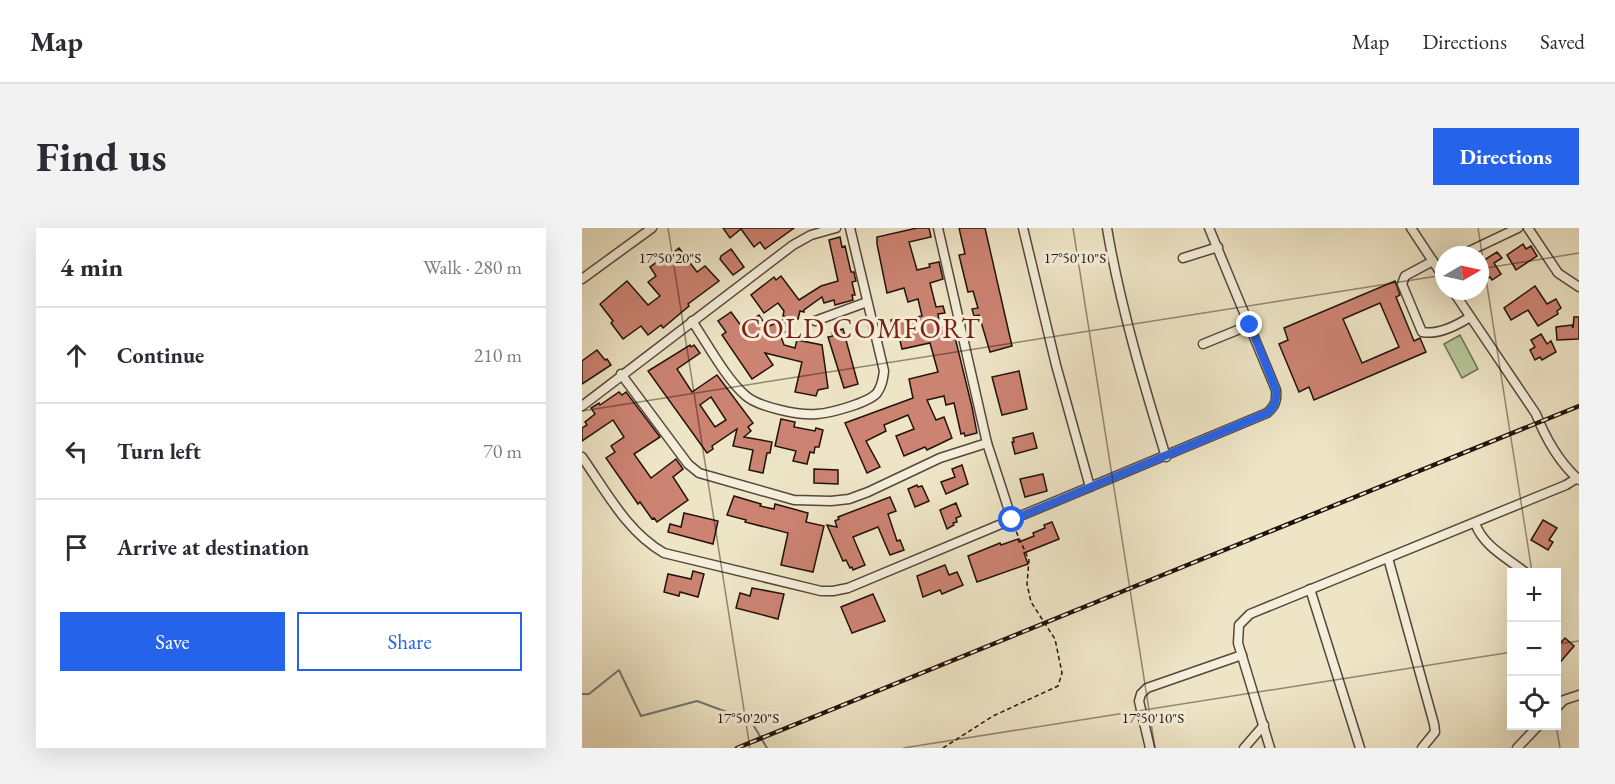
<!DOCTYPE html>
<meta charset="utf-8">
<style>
body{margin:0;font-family:"EB Garamond",serif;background:#f2f2f3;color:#2b2b33}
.controls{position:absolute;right:18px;bottom:18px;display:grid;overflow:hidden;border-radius:0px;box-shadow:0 6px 24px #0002}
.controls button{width:54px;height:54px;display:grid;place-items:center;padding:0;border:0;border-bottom:2px solid #e1e1e2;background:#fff;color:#2b2b33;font:30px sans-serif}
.compass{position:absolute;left:853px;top:18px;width:54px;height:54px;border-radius:50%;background:#fff;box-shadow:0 6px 24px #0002;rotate:81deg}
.stop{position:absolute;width:18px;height:18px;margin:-14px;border:4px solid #2563eb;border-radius:50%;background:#fff}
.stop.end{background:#2563eb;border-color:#fff;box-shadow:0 2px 6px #0008}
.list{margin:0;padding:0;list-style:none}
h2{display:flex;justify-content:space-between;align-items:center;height:78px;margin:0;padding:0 24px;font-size:26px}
h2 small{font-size:20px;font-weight:400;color:#7c7c81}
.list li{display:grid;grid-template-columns:39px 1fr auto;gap:18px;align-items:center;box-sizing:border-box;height:96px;padding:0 24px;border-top:2px solid #e1e1e2}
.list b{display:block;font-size:22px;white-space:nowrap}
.list em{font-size:20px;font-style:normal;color:#7c7c81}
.actions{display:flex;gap:12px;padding:18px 24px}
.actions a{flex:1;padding:14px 0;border:2px solid #2563eb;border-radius:0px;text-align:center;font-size:21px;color:#2563eb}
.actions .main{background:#2563eb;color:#fff}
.icon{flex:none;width:33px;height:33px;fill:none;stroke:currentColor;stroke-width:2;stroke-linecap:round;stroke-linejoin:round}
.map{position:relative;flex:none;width:997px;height:520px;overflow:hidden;border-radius:0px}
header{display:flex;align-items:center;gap:36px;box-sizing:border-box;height:84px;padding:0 30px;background:#fff;border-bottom:2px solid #e1e1e2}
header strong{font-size:28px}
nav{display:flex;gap:33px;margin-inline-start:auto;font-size:21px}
.intro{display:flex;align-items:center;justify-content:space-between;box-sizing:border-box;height:144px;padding:0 36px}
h1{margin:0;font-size:42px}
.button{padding:15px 27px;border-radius:0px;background:#2563eb;color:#fff;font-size:21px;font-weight:700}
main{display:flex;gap:36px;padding:0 36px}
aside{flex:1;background:#fff;border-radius:0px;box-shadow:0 6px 24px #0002}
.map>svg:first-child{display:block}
.grass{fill:#b6c597;stroke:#6c6c51;stroke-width:1.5}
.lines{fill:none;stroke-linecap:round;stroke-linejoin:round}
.stream{stroke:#6d7878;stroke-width:2}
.building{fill:#cc8372;stroke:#22120b;stroke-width:1.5;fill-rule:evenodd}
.minor-casing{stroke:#55473a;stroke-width:11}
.path{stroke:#22120b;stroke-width:1.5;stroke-dasharray:4.5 3;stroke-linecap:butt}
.minor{stroke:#f4eeda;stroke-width:8}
.rail-casing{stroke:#22120b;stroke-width:4.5}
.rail{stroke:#f4eeda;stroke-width:2;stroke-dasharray:7;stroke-linecap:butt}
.route{stroke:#2563eb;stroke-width:8}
.ticks{fill:none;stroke:#22120b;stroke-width:1.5;stroke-opacity:0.45}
.labels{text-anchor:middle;stroke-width:6;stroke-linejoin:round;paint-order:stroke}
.neighbourhood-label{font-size:28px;letter-spacing:1.5px;fill:#7a1f14;stroke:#f4eeda}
.ticks-label{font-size:15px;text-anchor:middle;fill:#22120b;stroke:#f4eeda;stroke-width:6;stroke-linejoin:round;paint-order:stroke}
</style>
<header>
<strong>Map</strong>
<nav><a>Map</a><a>Directions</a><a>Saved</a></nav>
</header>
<div class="intro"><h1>Find us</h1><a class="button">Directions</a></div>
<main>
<aside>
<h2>4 min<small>Walk · 280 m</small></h2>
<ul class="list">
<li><svg class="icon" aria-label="ahead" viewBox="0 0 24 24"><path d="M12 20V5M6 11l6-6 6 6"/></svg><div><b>Continue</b></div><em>210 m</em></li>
<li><svg class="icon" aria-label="left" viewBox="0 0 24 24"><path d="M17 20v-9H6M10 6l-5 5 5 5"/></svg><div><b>Turn left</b></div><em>70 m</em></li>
<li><svg class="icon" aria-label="arrive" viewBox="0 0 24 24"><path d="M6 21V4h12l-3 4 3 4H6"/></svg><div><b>Arrive at destination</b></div></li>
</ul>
<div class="actions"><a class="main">Save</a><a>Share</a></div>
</aside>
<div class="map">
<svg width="997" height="520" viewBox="0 0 997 520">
<rect width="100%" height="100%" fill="#eee5c6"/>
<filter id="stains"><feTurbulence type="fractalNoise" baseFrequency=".00333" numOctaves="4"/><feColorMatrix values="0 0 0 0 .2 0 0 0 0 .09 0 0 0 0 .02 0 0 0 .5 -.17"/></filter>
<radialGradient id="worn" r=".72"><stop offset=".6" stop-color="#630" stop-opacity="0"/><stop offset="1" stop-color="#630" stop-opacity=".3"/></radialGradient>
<!-- grass -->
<path class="grass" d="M878 107 896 141 880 150 862 116Z"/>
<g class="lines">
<!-- stream -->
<path class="stream" d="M0 466H7L37 442 59 488 115 473 169 493 185 520"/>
</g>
<!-- building -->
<g class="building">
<path d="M141 0H212L183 21 178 14 172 19 159 1 148 10Z"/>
<path d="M335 0H347L349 9 327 14 335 42 348 39 347 36 357 34 361 51 348 55 354 79 361 78 363 85 356 86 358 100 370 97 390 179 395 205 383 208 382 205 379 206 372 175 364 177 362 168 345 172 354 192 362 189 370 210 345 222 343 219 322 228 314 208 332 201 326 187 302 197 304 203 284 213 298 239 285 245 263 195 331 170 327 151 356 144 348 115 320 121 316 104H312L309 92 318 89 319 92 340 88 336 71 326 74 322 60 305 65 295 16V9Z"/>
<path d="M377 0H403L430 118 408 124 397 87 392 88 390 81 396 80 391 63 386 64 377 27 383 26Z"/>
<path d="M258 9 260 19 263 18 269 44H272L273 49 274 53 270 54 273 67H270L271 72 253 77 252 72 242 75 240 69 222 82V84L218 83 216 91 201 88 202 83 196 75 182 85 169 67 192 49 194 52 199 48 217 72 239 58 256 53 247 12Z"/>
<path d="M941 16 944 21 949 18 955 28 934 42 925 27Z"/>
<path d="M97 20 115 44 123 38 137 53 106 76 107 78 81 100 79 97 66 107 59 98 41 111 29 95 31 93 18 76 45 53 66 77 78 68 66 54 74 48 68 39 79 31 81 33Z"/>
<path d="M149 21 162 39 151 47 138 31 139 28Z"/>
<path d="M915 24 920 30 912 35 919 46 910 52 908 49 906 50 900 42 903 41 899 34Z"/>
<path d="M813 53 818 67 814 69 832 113 838 110 844 124 732 172 727 159 717 164 697 116 706 112 702 100ZM798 75 817 119 780 135 761 91Z"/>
<path d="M953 58 965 76 974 71 979 80 975 83 976 86 956 98 946 82 929 92 922 80Z"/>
<path d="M149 84 160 99 177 87 185 99 203 91 208 102 198 106 202 117 213 120 215 112 240 117 246 160 236 162 234 168 213 164 220 134 183 125 191 137 170 151 140 107 144 104 136 93Z"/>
<path d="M992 89H997V111L975 112 974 99 990 97 991 100Z"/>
<path d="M261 101 276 156 262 160 246 109 251 108 250 104Z"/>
<path d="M959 106 965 116 969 113 974 124 960 132 958 129 953 132 948 122 953 119 949 112Z"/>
<path d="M108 117 109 119 112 117 118 125 95 141 110 164 135 147 171 195 166 199 169 203 162 209 190 214 188 225H185L181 245 167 242 171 222 151 218 155 201 130 218 131 221 125 225 66 143ZM129 169 144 192 133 199 118 177Z"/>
<path d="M15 122 23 132 25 131 29 137 0 156V133Z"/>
<path d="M437 143 445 181 420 187 410 149Z"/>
<path d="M37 164 40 167 44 164 78 209 52 226 69 250 94 231 101 241 91 249 106 272 75 294 72 290 70 291 58 274 56 276 24 230 33 224 29 218 42 209 31 192 0 213V200L5 197 3 194 13 186 9 180 17 175 18 177Z"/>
<path d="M199 191 213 194 212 199 233 203 234 200 241 202 237 219H233L232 225 228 224 225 236 211 233 214 223 193 218Z"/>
<path d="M451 205 455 220 433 226 430 214H432L431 210Z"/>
<path d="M380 237 386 256 364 266 359 254 373 249 370 241Z"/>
<path d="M232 241 256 242V256L232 255Z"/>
<path d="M461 246 465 263 443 269 438 251Z"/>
<path d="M335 257 336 259 340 258 347 273 333 279 326 261Z"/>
<path d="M152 268 179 276 178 278 192 281 193 276 226 285 224 294 242 298 231 344 199 337 206 305 163 294 164 292 145 287Z"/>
<path d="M308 269 314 283 306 286 315 313 318 312 322 322 308 327 296 299 271 309 283 337 271 342 270 339 268 340 264 332 261 333 245 297 255 299 253 293 257 291 256 289Z"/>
<path d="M374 275 379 288 374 290 375 294 371 295 372 297 365 301 358 282Z"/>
<path d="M102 285 136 293 131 316 86 304 88 296 99 299Z"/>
<path d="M961 292 975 300 967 312 971 314 966 322 949 312Z"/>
<path d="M470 294 477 311 442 325 446 336 395 354 386 328 418 315 419 317 436 311 437 314 452 308 451 305 463 300 462 297Z"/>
<path d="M363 337 367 347 375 344 381 357 360 366 358 362 341 369 335 348Z"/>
<path d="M111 343 122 346 116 369 98 364 97 368 82 364 86 346 109 351Z"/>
<path d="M170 360 202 366 196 391 154 380 158 365 168 368Z"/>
<path d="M291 366 303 393 270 405 259 379Z"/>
<path d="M983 410 992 418 975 438V419Z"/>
</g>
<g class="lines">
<!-- minor casing -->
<g class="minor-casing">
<g id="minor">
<path d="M356 0 405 215 430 292"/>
<path d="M441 0 474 137 508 259"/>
<path d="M525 0C538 77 561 154 584 229"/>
<path d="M829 0 862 50"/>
<path d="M946 0 976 45 997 59"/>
<path d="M879 27 936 0"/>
<path d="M601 30 636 19"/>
<path d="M851 33 823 48 820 56 840 104C856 107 874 98 888 89"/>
<path d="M0 51 70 0"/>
<path d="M871 63 954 186C963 209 978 235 997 252"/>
<path d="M110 93C125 115 144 151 164 168 177 179 218 188 235 186 249 185 286 175 295 165 300 158 301 151 302 143L268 0"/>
<path d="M233 93 285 74"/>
<path d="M621 116 668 97"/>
<path d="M39 146 106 236 117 245 212 272 249 273 267 271 286 264 358 230 405 215"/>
<path d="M0 178 211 17 229 7 254 0"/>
<path d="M0 229C24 263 45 304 82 325L239 363H251L266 360 685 185C693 178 695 173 694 162L627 0"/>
<path d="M893 295C901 318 925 330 943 344"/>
<path d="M806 330 852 496 853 504 840 520"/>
<path d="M728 361 778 520"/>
<path d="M975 479 982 472 997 467"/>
<path d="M568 520 557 473 559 466 565 460 660 427"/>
<path d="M662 520 682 497"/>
<path d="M688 520 656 415 657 397 668 386 984 257 995 250"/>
<path d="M935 520 957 497"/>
</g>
</g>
<!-- path -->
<path class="path" d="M361 520 411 488 476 458 480 445 473 411 449 374 445 356 447 332 433 301"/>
<!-- minor -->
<use href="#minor" class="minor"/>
<!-- rail casing -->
<g class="rail-casing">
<path id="rail" d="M155 520 997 178"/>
</g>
<!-- rail -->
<use href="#rail" class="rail"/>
</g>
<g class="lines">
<!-- route -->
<path class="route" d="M430 292 685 185C693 178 695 173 694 162L668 97"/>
</g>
<!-- ticks -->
<path class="ticks" d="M86 0 168 520M491 0 573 520M896 0 950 344M898 41 997 25M0 183 862 47M975 416 997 413M974 497 978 520M321 520 930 424"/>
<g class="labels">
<!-- neighbourhood labels -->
<g class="neighbourhood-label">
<text x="279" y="110">COLD COMFORT</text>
</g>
</g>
<g class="ticks-label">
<text x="88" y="35">17°50'20"S</text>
<text x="493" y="35">17°50'10"S</text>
<text x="166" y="495">17°50'20"S</text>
<text x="571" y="495">17°50'10"S</text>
</g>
<rect width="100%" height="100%" filter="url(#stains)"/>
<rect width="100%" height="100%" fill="url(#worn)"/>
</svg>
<div class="controls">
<button>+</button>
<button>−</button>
<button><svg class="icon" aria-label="locate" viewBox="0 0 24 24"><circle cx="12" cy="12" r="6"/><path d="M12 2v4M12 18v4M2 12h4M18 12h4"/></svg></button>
</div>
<svg class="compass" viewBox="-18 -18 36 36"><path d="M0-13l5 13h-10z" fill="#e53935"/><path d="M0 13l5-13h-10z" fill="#7c7c81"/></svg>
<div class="stop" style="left:430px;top:292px"></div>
<div class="stop end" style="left:668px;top:97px"></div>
</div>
</main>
